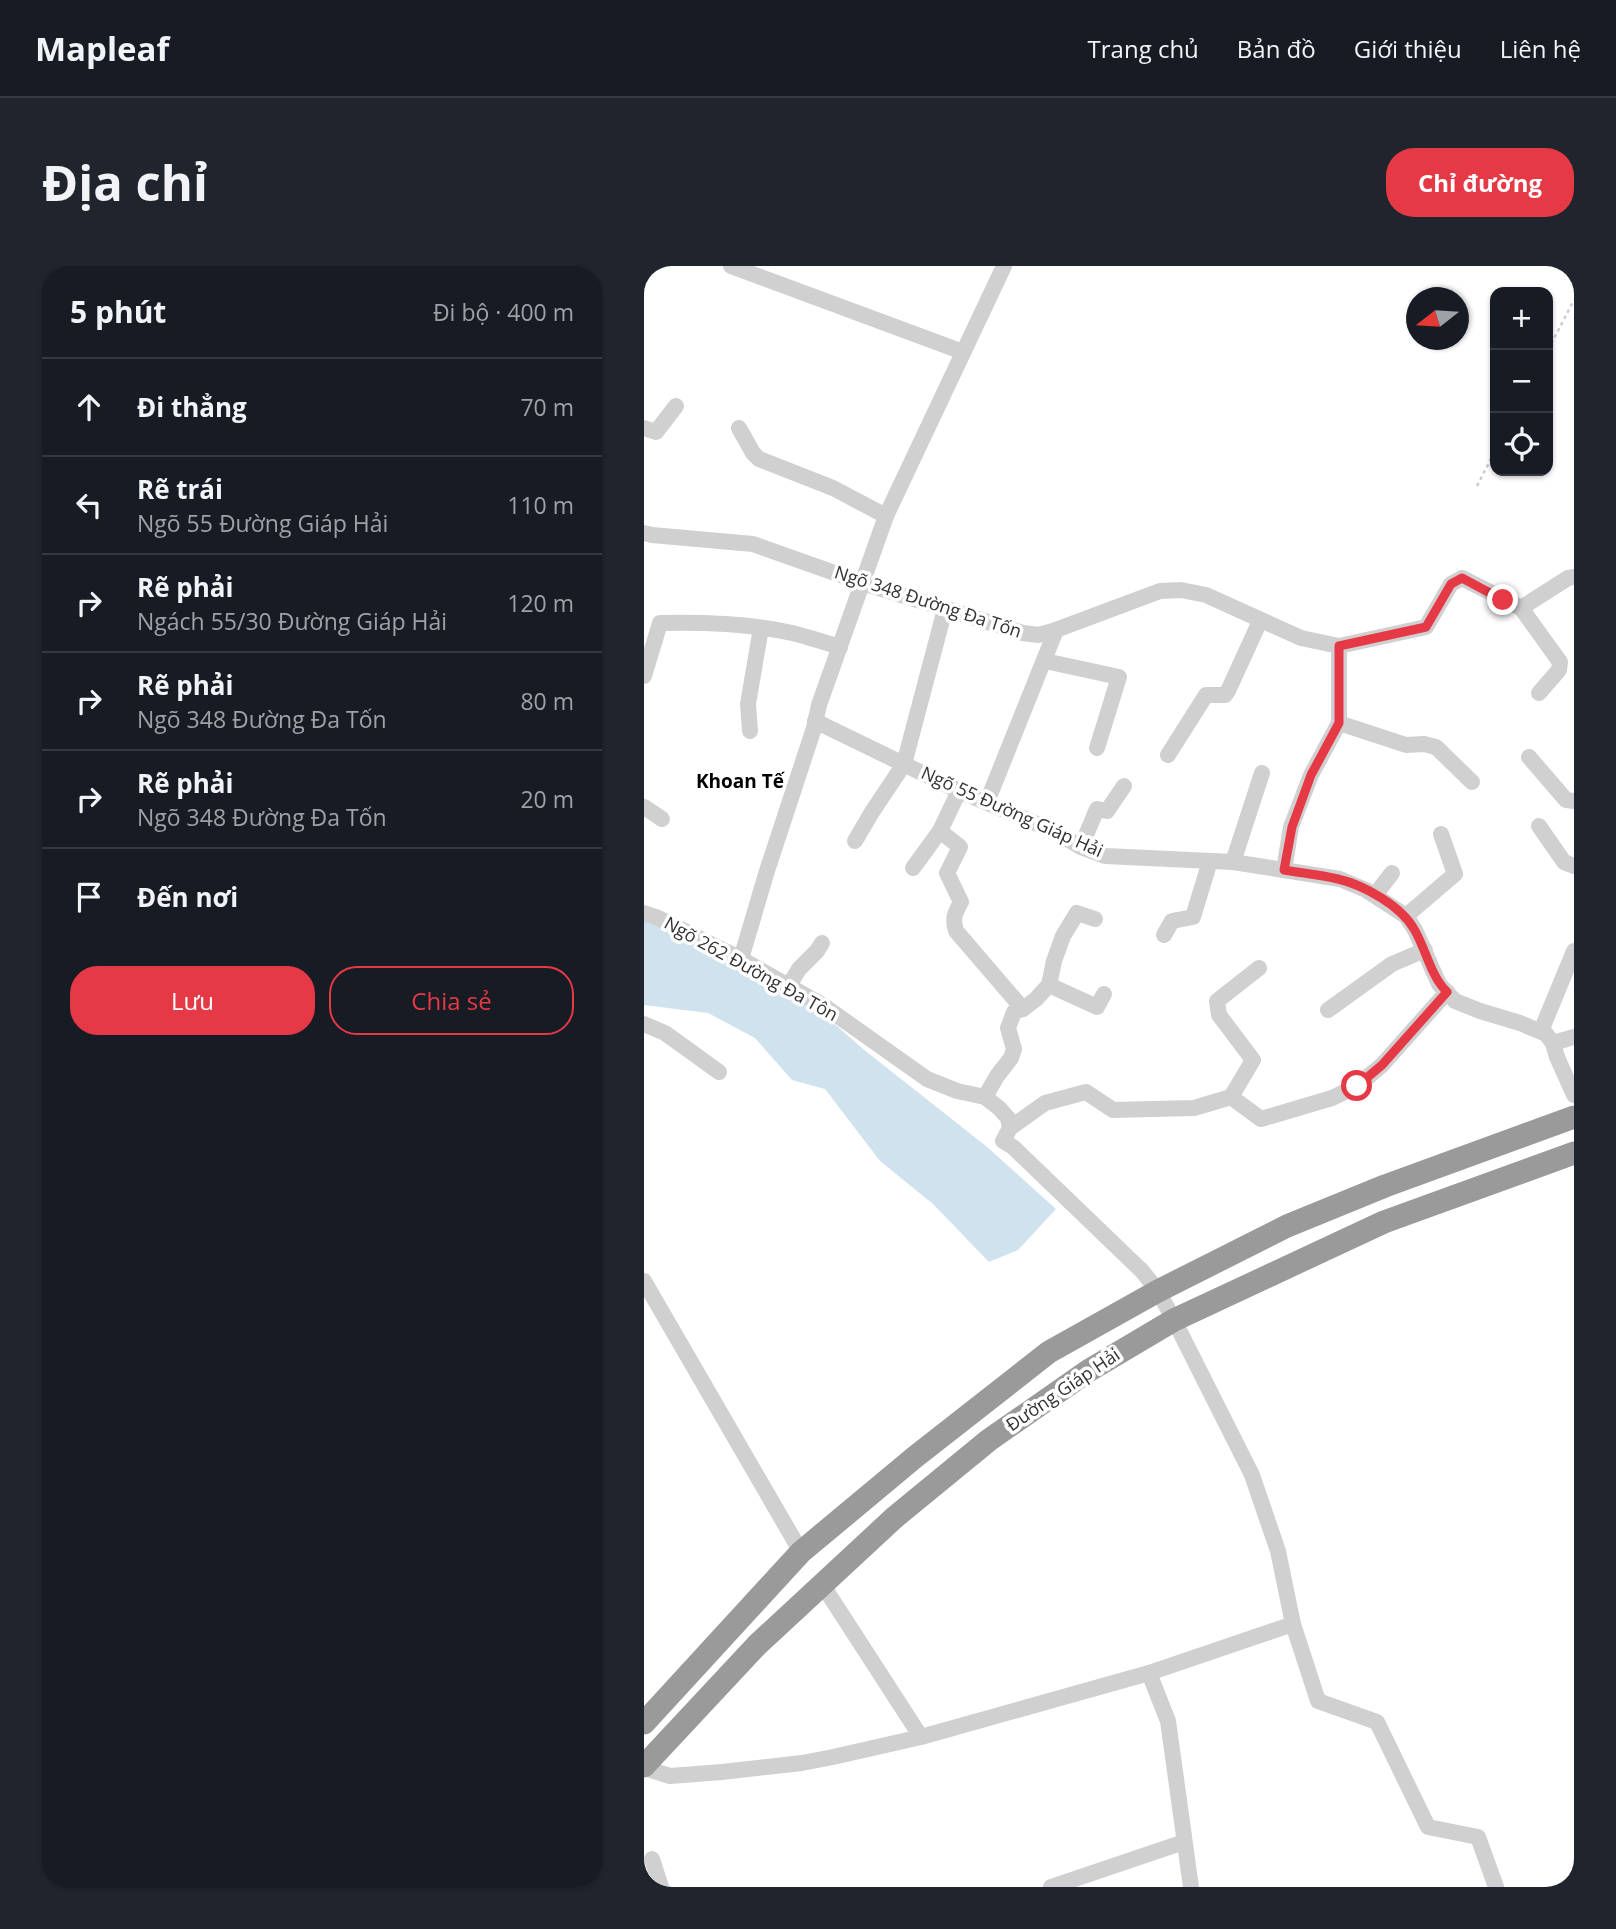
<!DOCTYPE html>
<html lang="vi">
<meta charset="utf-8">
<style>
body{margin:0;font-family:"Open Sans",sans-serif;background:#20242c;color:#f1f3f6}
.controls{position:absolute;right:21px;top:21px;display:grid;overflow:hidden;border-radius:14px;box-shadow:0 2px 5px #0004}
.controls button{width:63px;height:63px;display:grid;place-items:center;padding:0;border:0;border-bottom:2px solid #363941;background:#171b24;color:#f1f3f6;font:35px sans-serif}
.compass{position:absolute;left:762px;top:21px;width:63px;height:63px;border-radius:50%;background:#171b24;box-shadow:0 2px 5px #0004;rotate:253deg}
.stop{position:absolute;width:21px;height:21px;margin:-16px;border:5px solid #e63946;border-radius:50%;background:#fff}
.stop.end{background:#e63946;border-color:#fff;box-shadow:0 2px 7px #0008}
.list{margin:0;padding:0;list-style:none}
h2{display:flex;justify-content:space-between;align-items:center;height:91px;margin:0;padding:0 28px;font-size:30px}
h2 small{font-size:23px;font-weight:400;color:#9ea1a6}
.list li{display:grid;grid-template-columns:46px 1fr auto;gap:21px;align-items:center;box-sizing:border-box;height:98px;padding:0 28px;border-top:2px solid #363941}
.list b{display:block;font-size:26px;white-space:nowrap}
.list p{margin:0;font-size:23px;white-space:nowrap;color:#9ea1a6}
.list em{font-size:23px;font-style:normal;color:#9ea1a6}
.actions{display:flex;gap:14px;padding:21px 28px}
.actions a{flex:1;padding:16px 0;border:2px solid #e63946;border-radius:28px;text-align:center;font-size:24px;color:#e63946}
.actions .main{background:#e63946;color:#fff}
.icon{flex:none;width:38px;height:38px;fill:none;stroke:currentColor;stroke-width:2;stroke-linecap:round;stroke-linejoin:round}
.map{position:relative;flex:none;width:930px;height:1621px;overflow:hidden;border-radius:28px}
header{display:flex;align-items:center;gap:42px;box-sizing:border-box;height:98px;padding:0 35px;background:#171b24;border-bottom:2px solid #363941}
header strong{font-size:33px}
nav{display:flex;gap:38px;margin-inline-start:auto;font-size:24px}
.intro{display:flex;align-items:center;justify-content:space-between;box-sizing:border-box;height:168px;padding:0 42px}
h1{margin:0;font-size:49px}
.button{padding:18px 32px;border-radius:28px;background:#e63946;color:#fff;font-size:24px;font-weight:700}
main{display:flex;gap:42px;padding:0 42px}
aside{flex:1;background:#171b24;border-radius:28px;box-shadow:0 2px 5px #0004}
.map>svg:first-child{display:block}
.water{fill:#cfe2ee}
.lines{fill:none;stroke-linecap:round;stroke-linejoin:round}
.path{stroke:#cdcdcd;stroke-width:2.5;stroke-dasharray:3.5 3.5;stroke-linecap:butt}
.minor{stroke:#d0d0d0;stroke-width:16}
.highway{stroke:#9a9a9a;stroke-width:23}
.route{stroke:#e63946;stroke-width:9}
.labels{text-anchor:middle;stroke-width:7;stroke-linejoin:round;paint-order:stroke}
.street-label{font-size:18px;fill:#333;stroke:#fff}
.neighbourhood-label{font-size:19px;font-weight:bold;fill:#000;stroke:#fff}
</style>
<header>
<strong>Mapleaf</strong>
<nav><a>Trang chủ</a><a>Bản đồ</a><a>Giới thiệu</a><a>Liên hệ</a></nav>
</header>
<div class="intro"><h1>Địa chỉ</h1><a class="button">Chỉ đường</a></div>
<main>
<aside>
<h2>5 phút<small>Đi bộ · 400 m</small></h2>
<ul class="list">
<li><svg class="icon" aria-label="ahead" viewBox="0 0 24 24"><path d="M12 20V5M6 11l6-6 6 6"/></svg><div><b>Đi thẳng</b></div><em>70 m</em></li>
<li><svg class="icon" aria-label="left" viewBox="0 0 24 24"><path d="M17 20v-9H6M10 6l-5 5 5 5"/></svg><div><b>Rẽ trái</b><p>Ngõ 55 Đường Giáp Hải</p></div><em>110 m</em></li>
<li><svg class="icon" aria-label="right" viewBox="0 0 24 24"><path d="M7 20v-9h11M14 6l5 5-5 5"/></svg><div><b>Rẽ phải</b><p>Ngách 55/30 Đường Giáp Hải</p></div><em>120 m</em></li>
<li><svg class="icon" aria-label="right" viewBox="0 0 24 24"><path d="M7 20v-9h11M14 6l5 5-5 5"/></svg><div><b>Rẽ phải</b><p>Ngõ 348 Đường Đa Tốn</p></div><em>80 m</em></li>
<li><svg class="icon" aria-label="right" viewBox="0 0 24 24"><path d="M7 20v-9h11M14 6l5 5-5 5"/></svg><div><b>Rẽ phải</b><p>Ngõ 348 Đường Đa Tốn</p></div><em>20 m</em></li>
<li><svg class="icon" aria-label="arrive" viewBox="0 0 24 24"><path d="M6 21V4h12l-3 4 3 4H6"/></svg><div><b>Đến nơi</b></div></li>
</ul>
<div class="actions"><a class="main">Lưu</a><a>Chia sẻ</a></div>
</aside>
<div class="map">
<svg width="930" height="1621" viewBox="0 0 930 1621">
<rect width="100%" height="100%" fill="#fff"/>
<!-- water -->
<path class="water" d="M0 650 5 652 96 704 177 746 219 783 342 880 412 943 374 984 345 996 289 938 236 895 181 823 148 814 111 772 64 747 0 739Z"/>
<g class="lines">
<!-- path -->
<g class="path">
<path d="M904 84 930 34"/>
<path d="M833 220 851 185"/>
</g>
<!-- minor -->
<g class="minor">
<path d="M87 0 319 86"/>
<path d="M0 162 12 166 32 140"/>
<path d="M95 162 109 187 115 193 189 222 242 250"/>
<path d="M0 267 8 269 109 278 219 317 379 367 394 369 409 365 516 325 537 324 562 329 657 372 695 380 782 361 807 318 818 312 877 342 924 312 930 311"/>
<path d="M877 342 916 396 915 404 895 427"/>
<path d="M401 395 475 411 453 482"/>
<path d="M0 410 16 357C60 356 105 357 148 367 164 371 180 376 196 381"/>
<path d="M171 455 315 525 410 565 437 581 461 590 589 596 696 613 722 624 762 650 771 664 795 718 811 735 836 745 876 757 902 768 909 777 913 791 930 829"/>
<path d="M695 457 762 479 780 478 792 481 828 516"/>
<path d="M106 465 104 438 117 362"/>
<path d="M524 489 562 429H581L584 425 616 355"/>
<path d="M885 491 922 534 930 535"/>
<path d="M343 536 412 364"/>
<path d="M0 541 18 553"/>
<path d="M895 560 920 596 930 600"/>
<path d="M296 565 316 581 303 607 317 636C311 647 308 652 312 665L379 743"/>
<path d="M211 575 228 546 260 498 301 343"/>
<path d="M437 581 453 543 463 545 480 520"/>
<path d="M589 596 618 507"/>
<path d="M269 602 296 565 315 525"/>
<path d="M640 604 647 561 667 509 695 457V380"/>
<path d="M731 629 748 607"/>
<path d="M0 647 12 651 97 693 180 740 283 813 313 825 341 831 355 842 364 852 366 862 359 875 369 881 498 1005 514 1025 530 1054 608 1209 634 1285 649 1358 505 1407 524 1455 547 1621"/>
<path d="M762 650 811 608 797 568"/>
<path d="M520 669 528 655 549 651 566 595"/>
<path d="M97 693 122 608 170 462 175 439 242 250 360 0"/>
<path d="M405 719 453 741 460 728"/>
<path d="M144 721 155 703 173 685 178 677"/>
<path d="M684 744 748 698 781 684"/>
<path d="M0 758 21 767 75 806"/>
<path d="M897 765 930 685"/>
<path d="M909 777 930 771"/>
<path d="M341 831 353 810 367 792 370 783 364 762 370 746 379 743 392 733 405 719 410 695 419 670 433 647 451 653"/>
<path d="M587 831 617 853 688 832 713 820 738 799 803 726"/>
<path d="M366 862 401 837 442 826 469 844 550 842 587 831 609 794 575 749 573 735 615 702"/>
<path d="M0 1015 157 1286"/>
<path d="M178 1318 277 1471"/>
<path d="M649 1358 674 1435 733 1456 784 1561 834 1571 852 1621"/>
<path d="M0 1502 26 1510 78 1506 158 1497 189 1491 277 1471 505 1407"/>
<path d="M8 1593 17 1621"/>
<path d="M407 1621 540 1576"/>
</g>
<!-- highway -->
<g class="highway">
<path d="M0 1457 157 1286 271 1191 405 1086 514 1025 643 960 741 920 930 851"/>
<path d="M0 1500 113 1379 250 1252 345 1174 444 1105 530 1054 740 956 930 887"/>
</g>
</g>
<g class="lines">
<!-- route -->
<path class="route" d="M713 820 738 799 803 726C786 709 782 683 770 663 757 640 720 619 694 613 677 609 658 607 640 604L648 561 667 509 695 457V380L782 361 807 318 818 312 859 334"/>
</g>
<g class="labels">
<!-- street labels -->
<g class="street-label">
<text transform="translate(284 336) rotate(18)" y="6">Ngõ 348 Đường Đa Tốn</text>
<text transform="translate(368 546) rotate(24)" y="6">Ngõ 55 Đường Giáp Hải</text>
<text transform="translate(107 703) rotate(29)" y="6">Ngõ 262 Đường Đa Tôn</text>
<text transform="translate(419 1124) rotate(-34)" y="6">Đường Giáp Hải</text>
</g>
<!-- neighbourhood labels -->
<g class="neighbourhood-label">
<text x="96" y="522">Khoan Tế</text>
</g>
</g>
</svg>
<div class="controls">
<button>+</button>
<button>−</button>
<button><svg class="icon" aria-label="locate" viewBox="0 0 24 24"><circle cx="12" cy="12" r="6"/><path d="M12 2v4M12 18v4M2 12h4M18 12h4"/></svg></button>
</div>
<svg class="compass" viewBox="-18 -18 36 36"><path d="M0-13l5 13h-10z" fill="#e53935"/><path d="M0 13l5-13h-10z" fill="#9ea1a6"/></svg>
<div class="stop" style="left:713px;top:820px"></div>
<div class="stop end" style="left:859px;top:334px"></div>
</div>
</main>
